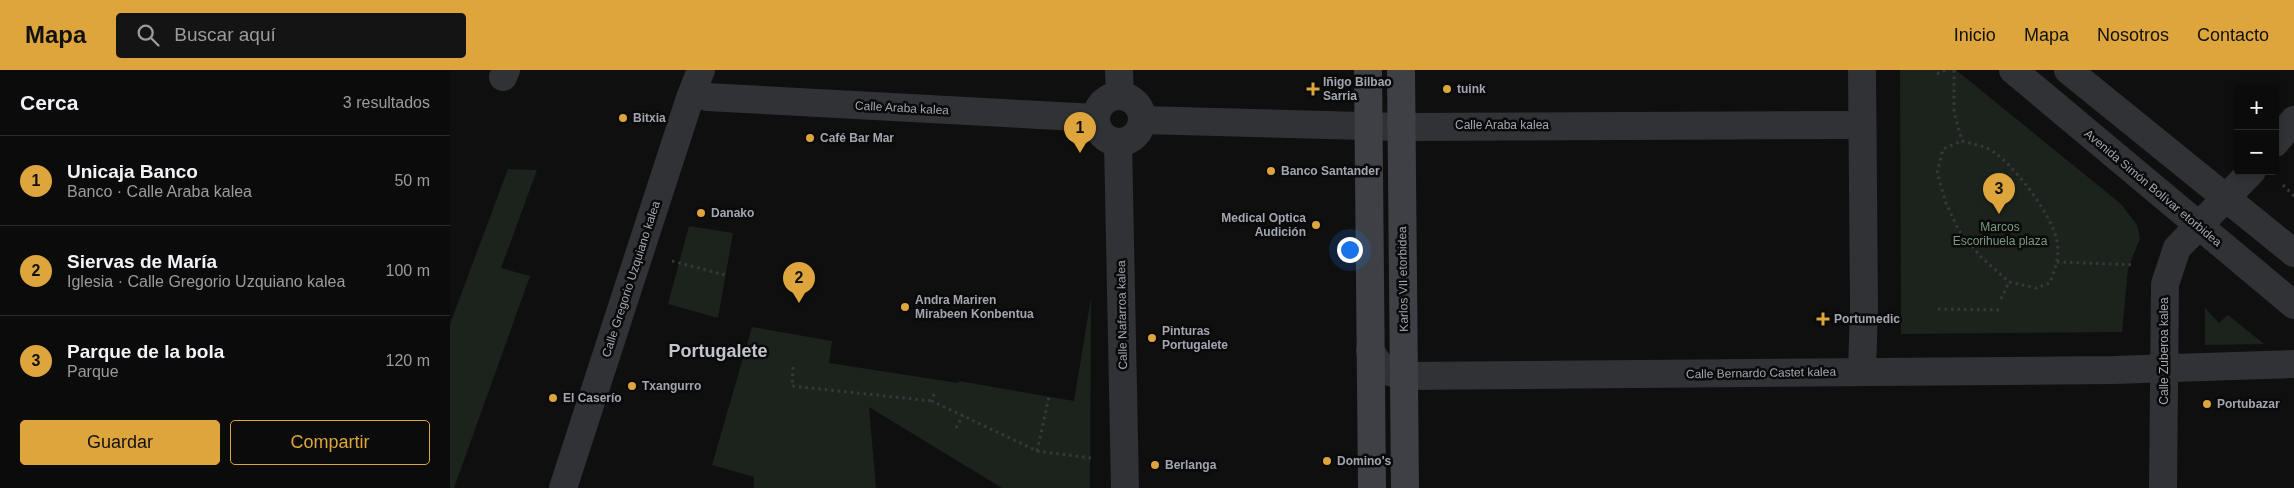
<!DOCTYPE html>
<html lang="es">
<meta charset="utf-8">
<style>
body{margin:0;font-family:Arial,sans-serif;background:#141415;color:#f1f3f6}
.controls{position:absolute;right:15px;top:15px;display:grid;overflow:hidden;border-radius:5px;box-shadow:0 2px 8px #0003}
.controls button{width:45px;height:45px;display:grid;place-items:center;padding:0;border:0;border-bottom:1px solid #2b2b2d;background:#0b0b0c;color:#f1f3f6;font:25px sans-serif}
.you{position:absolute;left:899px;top:179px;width:18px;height:18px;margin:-12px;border:4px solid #fff;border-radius:50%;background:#1a73e8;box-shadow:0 0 0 8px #1a73e833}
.badge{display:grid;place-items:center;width:32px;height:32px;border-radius:50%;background:#dda53b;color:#111;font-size:16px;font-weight:700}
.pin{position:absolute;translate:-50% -41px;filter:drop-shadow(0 1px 2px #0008)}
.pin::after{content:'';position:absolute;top:26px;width:18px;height:15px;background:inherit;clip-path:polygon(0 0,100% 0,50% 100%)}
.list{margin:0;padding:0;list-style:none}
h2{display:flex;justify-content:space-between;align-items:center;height:65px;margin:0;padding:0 20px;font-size:21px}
h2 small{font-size:16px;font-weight:400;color:#9a9b9d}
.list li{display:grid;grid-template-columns:32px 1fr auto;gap:15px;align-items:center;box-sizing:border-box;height:90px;padding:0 20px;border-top:1px solid #2b2b2d}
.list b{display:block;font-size:19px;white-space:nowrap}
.list p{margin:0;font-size:16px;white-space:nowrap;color:#9a9b9d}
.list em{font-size:16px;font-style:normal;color:#9a9b9d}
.actions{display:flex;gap:10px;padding:15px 20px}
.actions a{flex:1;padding:11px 0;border:1px solid #dda53b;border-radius:5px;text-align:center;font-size:18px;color:#dda53b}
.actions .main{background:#dda53b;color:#111}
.icon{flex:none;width:28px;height:28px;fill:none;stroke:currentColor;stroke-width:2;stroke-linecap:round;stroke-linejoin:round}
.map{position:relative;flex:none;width:1844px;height:418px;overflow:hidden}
header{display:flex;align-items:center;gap:30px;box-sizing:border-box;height:70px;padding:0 25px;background:#dda53b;color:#111}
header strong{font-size:24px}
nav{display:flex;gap:28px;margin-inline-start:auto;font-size:18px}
.search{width:350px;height:45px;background:#141415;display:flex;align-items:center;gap:12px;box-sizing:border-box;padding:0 18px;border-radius:5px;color:#9a9b9d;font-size:19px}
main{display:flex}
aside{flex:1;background:#0b0b0c}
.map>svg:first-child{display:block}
.green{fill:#1c231d}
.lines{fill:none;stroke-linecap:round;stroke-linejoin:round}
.path{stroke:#37383c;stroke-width:3;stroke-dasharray:2.5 4;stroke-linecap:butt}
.street{stroke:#313235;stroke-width:28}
.secondary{stroke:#3f4045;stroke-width:28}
.poi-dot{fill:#dda53b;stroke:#0a0a0b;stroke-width:2}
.labels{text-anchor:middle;stroke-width:5;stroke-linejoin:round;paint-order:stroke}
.poi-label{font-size:12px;font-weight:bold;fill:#a2a6b0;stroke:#0a0a0b;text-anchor:start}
.street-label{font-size:12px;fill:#a2a6b0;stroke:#0a0a0b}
.park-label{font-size:12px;fill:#7b997c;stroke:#0a0a0b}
.district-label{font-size:18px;font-weight:bold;fill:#c2c5cc;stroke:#0a0a0b}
</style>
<header>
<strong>Mapa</strong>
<div class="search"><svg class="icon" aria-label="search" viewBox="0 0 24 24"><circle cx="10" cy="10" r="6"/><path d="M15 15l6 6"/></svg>Buscar aquí</div>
<nav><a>Inicio</a><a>Mapa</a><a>Nosotros</a><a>Contacto</a></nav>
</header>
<main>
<aside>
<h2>Cerca<small>3 resultados</small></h2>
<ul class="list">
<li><span class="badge">1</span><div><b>Unicaja Banco</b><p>Banco · Calle Araba kalea</p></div><em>50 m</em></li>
<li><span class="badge">2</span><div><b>Siervas de María</b><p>Iglesia · Calle Gregorio Uzquiano kalea</p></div><em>100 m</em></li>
<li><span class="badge">3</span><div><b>Parque de la bola</b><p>Parque</p></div><em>120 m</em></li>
</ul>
<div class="actions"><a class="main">Guardar</a><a>Compartir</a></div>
</aside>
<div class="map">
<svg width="1844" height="418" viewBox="0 0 1844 418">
<rect width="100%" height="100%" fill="#0f0f10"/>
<!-- green -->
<g class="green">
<path d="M1450 0H1506L1671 134 1687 155 1690 168 1678 199 1672 262 1451 264Z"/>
<path d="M58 99 87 100 51 198 80 206 4 418H0V254Z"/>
<path d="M239 156 283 163 268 248 218 234Z"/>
<path d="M641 228 640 418H552L419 337 426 418H304V407L262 395 302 257 382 271 379 293 508 313 509 311 624 331Z"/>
<path d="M1755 238 1769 253 1778 245 1814 274 1755 275Z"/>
</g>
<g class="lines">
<!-- path -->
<g class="path">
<path d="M1504 0V42L1512 71"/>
<path d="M1487 4 1496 0"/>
<path d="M1512 71C1522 74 1537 76 1545 83 1566 98 1602 145 1607 171 1610 186 1605 199 1600 213L1586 218 1559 212 1531 187 1509 161 1496 133 1487 103 1493 79Z"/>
<path d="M1833 115 1844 126"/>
<path d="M222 191 275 205"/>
<path d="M1607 192 1685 195"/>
<path d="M1551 229 1559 212"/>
<path d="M1488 239 1551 240"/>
<path d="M343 297 342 316 482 331"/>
<path d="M484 324 482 331 587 381 641 388"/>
<path d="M506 358 513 345"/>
<path d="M587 381 599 327"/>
</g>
<!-- street -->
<g class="street">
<path d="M669 0 670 26"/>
<path d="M1563 0 1844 235"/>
<path d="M1618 0 1844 183"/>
<path d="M53 7 56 0"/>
<circle cx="669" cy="49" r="23"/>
<path d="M257 27 646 48"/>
<path d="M692 50 951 57 1411 55"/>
<path d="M668 72 675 418"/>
<path d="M1825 73 1844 50"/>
<path d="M920 281 933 300 954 306 1663 300 1844 294"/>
<path d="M1412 302 1414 237 1412 0"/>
<path d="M113 418 240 28 251 0"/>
<path d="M1713 418 1715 214 1727 178 1802 101"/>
</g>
<!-- secondary -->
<g class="secondary">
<path d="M918 0 922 418"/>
<path d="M951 0 955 418"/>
</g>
</g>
<!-- markers -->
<g class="poi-dot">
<path d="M860.5 11.5h5v5h5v5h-5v5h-5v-5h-5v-5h5z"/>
<circle cx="997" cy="19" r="5"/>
<circle cx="173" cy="48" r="5"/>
<circle cx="360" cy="68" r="5"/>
<circle cx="821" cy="101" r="5"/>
<circle cx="251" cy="143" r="5"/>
<circle cx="866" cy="155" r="5"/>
<circle cx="455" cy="237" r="5"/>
<path d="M1370.5 241.5h5v5h5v5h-5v5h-5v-5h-5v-5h5z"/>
<circle cx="702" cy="268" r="5"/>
<circle cx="182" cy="316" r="5"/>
<circle cx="103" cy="328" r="5"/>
<circle cx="1757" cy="334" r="5"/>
<circle cx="877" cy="391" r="5"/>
<circle cx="705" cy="395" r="5"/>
</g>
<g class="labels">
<!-- poi labels -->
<g class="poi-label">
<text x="873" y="16">Iñigo Bilbao<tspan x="873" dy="14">Sarria</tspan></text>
<text x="1007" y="23">tuink</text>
<text x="183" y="52">Bitxia</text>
<text x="370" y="72">Café Bar Mar</text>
<text x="831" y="105">Banco Santander</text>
<text x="261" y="147">Danako</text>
<text x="856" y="152" text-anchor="end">Medical Optica<tspan x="856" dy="14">Audición</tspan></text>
<text x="465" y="234">Andra Mariren<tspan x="465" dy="14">Mirabeen Konbentua</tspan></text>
<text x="1384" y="253">Portumedic</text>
<text x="712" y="265">Pinturas<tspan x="712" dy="14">Portugalete</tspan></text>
<text x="192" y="320">Txangurro</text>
<text x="113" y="332">El Caserío</text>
<text x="1767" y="338">Portubazar</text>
<text x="887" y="395">Domino's</text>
<text x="715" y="399">Berlanga</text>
</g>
<!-- street labels -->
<g class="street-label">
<text transform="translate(452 38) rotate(3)" y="4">Calle Araba kalea</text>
<text x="1052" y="59">Calle Araba kalea</text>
<text transform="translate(1703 118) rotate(40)" y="4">Avenida Simón Bolívar etorbidea</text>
<text transform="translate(181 209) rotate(-72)" y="4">Calle Gregorio Uzquiano kalea</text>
<text transform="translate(953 209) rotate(-91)" y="4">Karlos VII etorbidea</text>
<text transform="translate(672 245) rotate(-91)" y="4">Calle Nafarroa kalea</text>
<text transform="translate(1714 281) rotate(-90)" y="4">Calle Zuberoa kalea</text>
<text transform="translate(1311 303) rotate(-1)" y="4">Calle Bernardo Castet kalea</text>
</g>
<!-- park labels -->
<g class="park-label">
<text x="1550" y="161">Marcos<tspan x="1550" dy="14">Escorihuela plaza</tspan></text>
</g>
<!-- district labels -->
<g class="district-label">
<text x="268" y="287">Portugalete</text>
</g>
</g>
</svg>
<div class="controls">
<button>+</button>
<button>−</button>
</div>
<div class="you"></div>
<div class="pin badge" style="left:630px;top:83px">1</div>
<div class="pin badge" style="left:349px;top:233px">2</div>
<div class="pin badge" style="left:1549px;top:144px">3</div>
</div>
</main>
